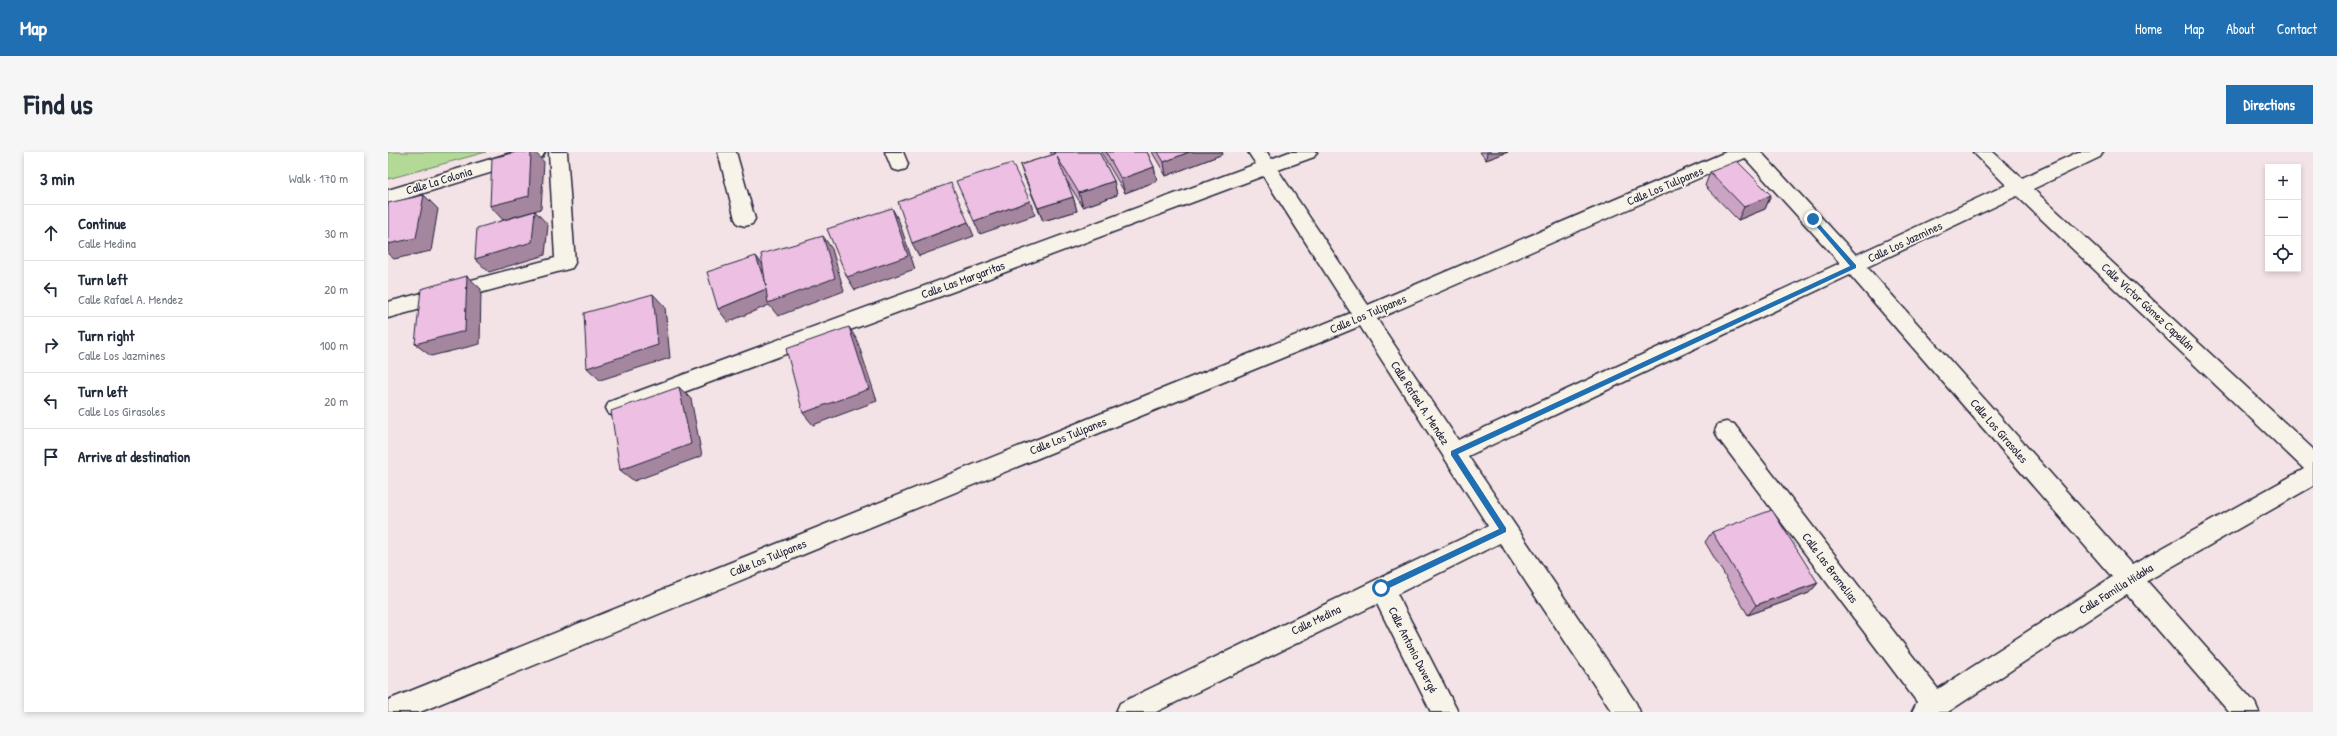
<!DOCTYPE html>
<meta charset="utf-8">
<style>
body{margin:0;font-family:"Patrick Hand",sans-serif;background:#f6f6f7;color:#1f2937}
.controls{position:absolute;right:12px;top:12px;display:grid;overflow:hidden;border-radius:0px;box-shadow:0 2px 6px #0003}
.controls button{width:36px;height:36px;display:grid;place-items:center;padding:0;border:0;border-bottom:1px solid #e0e1e3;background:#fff;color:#1f2937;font:20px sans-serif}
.stop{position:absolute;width:12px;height:12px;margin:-9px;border:3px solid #1f6fb2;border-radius:50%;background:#fff}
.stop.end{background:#1f6fb2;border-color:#fff;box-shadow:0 1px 4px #0008}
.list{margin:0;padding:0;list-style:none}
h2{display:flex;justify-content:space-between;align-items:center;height:52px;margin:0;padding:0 16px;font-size:17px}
h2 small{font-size:13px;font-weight:400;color:#747a83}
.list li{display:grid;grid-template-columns:26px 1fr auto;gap:12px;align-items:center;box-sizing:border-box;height:56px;padding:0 16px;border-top:1px solid #e0e1e3}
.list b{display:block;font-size:15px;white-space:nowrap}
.list p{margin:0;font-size:13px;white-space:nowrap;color:#747a83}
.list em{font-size:13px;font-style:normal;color:#747a83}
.icon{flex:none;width:22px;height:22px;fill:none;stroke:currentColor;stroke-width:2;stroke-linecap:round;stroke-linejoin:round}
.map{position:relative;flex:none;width:1925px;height:560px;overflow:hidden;border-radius:0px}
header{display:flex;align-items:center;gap:24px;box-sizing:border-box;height:56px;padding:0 20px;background:#1f6fb2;color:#fff}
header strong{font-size:19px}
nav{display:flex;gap:22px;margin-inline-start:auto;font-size:14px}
.intro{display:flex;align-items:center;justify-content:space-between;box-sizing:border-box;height:96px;padding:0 24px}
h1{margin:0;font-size:28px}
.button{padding:10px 18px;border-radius:0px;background:#1f6fb2;color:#fff;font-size:14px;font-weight:700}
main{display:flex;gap:24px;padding:0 24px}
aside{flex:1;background:#fff;border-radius:0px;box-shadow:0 2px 6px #0003}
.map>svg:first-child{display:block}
.green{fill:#b2da96;stroke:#6a7e68}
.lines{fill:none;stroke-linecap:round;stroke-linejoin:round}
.minor-casing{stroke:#22223b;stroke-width:3}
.minor{fill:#f7f3e8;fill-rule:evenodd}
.wall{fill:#cba4c3;stroke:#22223b}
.shaded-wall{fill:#a5869f;stroke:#22223b}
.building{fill:#ecbfe3;stroke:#22223b}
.route{fill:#1f6fb2}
.labels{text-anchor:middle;stroke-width:3.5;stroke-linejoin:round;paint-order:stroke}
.street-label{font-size:12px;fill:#22223b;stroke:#f7f3e8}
</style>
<header>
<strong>Map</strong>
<nav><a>Home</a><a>Map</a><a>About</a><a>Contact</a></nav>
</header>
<div class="intro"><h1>Find us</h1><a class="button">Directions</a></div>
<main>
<aside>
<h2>3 min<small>Walk · 170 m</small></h2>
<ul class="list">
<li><svg class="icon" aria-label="ahead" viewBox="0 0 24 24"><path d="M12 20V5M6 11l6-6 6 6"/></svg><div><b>Continue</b><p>Calle Medina</p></div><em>30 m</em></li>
<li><svg class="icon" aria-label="left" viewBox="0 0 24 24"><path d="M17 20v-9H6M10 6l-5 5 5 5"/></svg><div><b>Turn left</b><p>Calle Rafael A. Mendez</p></div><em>20 m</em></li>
<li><svg class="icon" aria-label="right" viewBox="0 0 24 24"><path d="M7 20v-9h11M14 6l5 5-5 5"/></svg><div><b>Turn right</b><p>Calle Los Jazmines</p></div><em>100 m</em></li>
<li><svg class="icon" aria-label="left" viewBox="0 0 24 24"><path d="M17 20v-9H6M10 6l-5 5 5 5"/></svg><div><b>Turn left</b><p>Calle Los Girasoles</p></div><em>20 m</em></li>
<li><svg class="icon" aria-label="arrive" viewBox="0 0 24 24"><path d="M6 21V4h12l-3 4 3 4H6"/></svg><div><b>Arrive at destination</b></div></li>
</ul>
</aside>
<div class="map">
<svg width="1925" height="560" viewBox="0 0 1925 560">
<rect width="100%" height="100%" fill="#f4e3e6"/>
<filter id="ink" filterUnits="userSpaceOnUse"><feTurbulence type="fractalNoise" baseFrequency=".025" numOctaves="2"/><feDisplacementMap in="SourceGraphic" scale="8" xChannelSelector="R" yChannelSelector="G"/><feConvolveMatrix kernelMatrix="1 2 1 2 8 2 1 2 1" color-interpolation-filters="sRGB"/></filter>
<g filter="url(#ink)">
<!-- green -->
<path class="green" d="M0 0H98L0 27Z"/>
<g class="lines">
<!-- minor casing -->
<g class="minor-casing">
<g id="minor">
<path d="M126 0H157L154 5 0 52V38Z"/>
<path d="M161 0H179L187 111 184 116 0 166V150L167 106Z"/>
<path d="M330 0H348L367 67 364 72 357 74 350 72 347 67Z"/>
<path d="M497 0H515L520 12 518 17 511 19 504 17Z"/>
<path d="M860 0H879L883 7 901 0H929L926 5 890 18 980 153 1338 0H1373L1468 103 1618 33 1585 0H1605L1634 26 1690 0H1715L1712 5 1645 37 1925 297V334L1759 429 1867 551 1871 560H1841L1739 442 1560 560H1524L1529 550 1330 286 1327 279 1330 272 1338 270 1346 272 1550 537 1724 425 1462 123 1080 304 1248 551 1252 560H1224L1112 391 1009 442 1070 560H1043L989 452 768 560H728L732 551 1100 374 972 174 32 560H0V548L963 161 875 24 237 262 229 265 221 262 218 256 221 250 868 12ZM1357 6 1452 111 1070 288 989 167ZM1629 44 1916 317 1744 413 1479 115Z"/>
</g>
</g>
<!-- minor -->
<use href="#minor" class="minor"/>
</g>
<!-- wall -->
<g class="wall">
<path d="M662 0H711L726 29 729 43 695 55 677 26 685 45 689 59 655 69 637 27 632 13 664 3Z"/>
<path d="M713 0H759L766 15 769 29 737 41Z"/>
<path d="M764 0H834L835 2 778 24Z"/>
<path d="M1092 0H1120L1098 8Z"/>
<path d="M1322 20 1383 43 1377 57 1350 68 1317 34Z"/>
<path d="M1324 380 1430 431 1421 441 1360 463 1317 390Z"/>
</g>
<!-- shaded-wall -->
<g class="shaded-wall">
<path d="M143 0H147L156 10 153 57 115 68 102 54Z"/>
<path d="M801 0H834L835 2 778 24 776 10Z"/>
<path d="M1099 0H1120L1098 8Z"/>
<path d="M766 15 769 29 737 41 733 27Z"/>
<path d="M726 29 729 43 695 55 691 41Z"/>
<path d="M36 43 50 57 43 99 6 107 0 102V92Z"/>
<path d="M1383 43 1377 57 1350 68 1356 55Z"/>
<path d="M685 45 689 59 655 69 650 56Z"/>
<path d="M642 49 647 63 592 82 586 69Z"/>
<path d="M504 56 511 69 527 117 467 138 459 125Z"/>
<path d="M147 59 160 73 157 103 101 120 87 107Z"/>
<path d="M580 70 586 84 531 104 524 91Z"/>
<path d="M435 84 444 97 456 139 390 164 381 153 340 170 330 157 378 137Z"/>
<path d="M368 104 378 117V134Z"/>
<path d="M79 124 93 137 92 192 43 204 27 192Z"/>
<path d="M265 142 277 155 282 206 212 228 199 216Z"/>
<path d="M461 175 469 188 489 249 425 273 415 261Z"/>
<path d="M291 235 303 247 314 304 246 329 232 318Z"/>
<path d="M1430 431 1421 441 1360 463 1368 453Z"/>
</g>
<!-- building -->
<g class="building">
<path d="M129 0H143L141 44 102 54 104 6Z"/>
<path d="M666 0H711L726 29 691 41 669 5 685 45 650 56 632 13 667 2Z"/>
<path d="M718 0H759L766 15 733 27Z"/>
<path d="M770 0H801L776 10Z"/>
<path d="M1349 9 1383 43 1356 55 1322 20Z"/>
<path d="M624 11 642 49 586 69 568 29Z"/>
<path d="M563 31 580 70 524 91 510 50Z"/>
<path d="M36 43 28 86 0 92V51Z"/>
<path d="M504 56 520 104 459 125 439 77Z"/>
<path d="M147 59 144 90 87 107 89 76Z"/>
<path d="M435 84 447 126 380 151 378 137 330 157 319 120 368 104 378 134 373 102Z"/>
<path d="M79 124 77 179 27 192 33 137Z"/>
<path d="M265 142 270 193 199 216 196 161Z"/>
<path d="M461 175 481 237 415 261 398 197Z"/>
<path d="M291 235 303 292 232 318 223 259Z"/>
<path d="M1384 358 1430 431 1368 453 1324 380Z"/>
</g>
</g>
<!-- route -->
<path class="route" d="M1425 65 1468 113V116L1070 302 1118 376V380L995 439H990V434L1111 377 1063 303V299L1462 114 1423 68Z"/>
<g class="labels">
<!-- street labels -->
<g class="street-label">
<text transform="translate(51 29) rotate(-17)" y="4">Calle La Colonia</text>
<text transform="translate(1277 34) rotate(-23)" y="4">Calle Los Tulipanes</text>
<text transform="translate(1517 90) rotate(-25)" y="4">Calle Los Jazmines</text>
<text transform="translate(575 128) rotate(-20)" y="4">Calle Las Margaritas</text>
<text transform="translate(1760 155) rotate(43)" y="4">Calle Víctor Gómez Capellán</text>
<text transform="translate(980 162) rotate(-23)" y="4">Calle Los Tulipanes</text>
<text transform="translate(1032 251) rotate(57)" y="4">Calle Rafael A. Mendez</text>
<text transform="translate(1611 279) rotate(49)" y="4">Calle Los Girasoles</text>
<text transform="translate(680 284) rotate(-22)" y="4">Calle Los Tulipanes</text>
<text transform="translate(380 406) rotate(-22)" y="4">Calle Los Tulipanes</text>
<text transform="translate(1442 416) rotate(53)" y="4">Calle Las Bromelias</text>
<text transform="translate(1728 437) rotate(-32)" y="4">Calle Familia Hidaka</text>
<text transform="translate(928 468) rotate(-26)" y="4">Calle Medina</text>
<text transform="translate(1025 498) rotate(63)" y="4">Calle Antonio Duvergé</text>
</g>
</g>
</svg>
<div class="controls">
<button>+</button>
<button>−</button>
<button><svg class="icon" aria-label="locate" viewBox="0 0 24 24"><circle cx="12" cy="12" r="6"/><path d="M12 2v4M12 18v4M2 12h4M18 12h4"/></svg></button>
</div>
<div class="stop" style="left:993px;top:436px"></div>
<div class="stop end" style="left:1425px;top:67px"></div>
</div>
</main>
